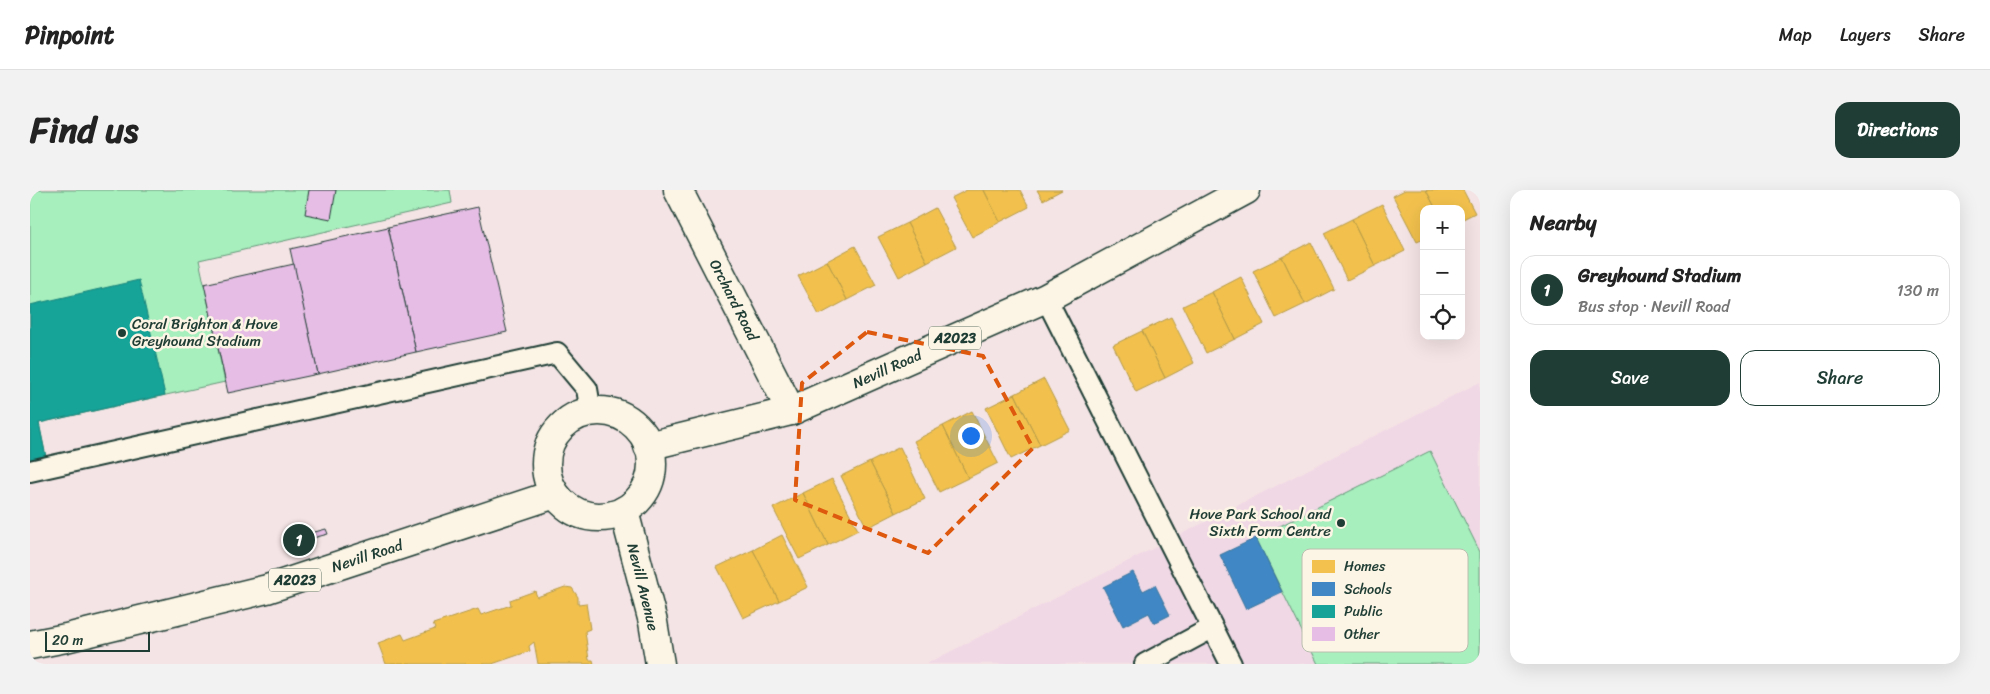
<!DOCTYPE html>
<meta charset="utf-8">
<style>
body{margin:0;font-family:Sriracha,sans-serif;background:#f2f2f2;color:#222}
.controls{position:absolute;right:15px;top:15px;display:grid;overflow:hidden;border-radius:10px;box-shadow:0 5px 20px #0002}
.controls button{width:45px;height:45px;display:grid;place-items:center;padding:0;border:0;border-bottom:1px solid #e0e0e0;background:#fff;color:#222;font:25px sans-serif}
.scale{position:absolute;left:15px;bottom:12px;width:105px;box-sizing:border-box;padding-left:5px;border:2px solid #1f3d34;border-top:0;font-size:14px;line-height:18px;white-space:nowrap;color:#1f3d34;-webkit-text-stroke:4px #fcf5e5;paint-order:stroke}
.you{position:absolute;left:940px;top:245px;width:18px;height:18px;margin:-12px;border:4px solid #fff;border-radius:50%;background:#1a73e8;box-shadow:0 0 0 8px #1a73e833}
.badge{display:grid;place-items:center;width:32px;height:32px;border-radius:50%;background:#1f3d34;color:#fff;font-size:16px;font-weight:700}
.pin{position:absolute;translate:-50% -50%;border:2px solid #fff;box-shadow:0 1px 5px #0006}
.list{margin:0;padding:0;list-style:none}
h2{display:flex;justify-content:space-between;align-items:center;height:65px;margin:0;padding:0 20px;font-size:21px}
h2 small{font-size:16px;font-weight:400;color:#767676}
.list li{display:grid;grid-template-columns:32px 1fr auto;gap:15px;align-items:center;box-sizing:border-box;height:70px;margin:0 10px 10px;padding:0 10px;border:1px solid #e0e0e0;border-radius:15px}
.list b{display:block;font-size:19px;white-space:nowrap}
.list p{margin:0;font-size:16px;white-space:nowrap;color:#767676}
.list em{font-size:16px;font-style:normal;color:#767676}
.actions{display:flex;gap:10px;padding:15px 20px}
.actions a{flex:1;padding:11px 0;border:1px solid #1f3d34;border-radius:15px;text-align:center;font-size:18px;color:#1f3d34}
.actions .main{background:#1f3d34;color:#fff}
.icon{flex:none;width:28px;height:28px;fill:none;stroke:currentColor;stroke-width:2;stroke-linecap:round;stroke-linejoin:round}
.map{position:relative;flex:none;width:1450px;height:474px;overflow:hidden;border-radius:15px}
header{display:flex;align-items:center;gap:30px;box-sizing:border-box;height:70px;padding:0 25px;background:#fff;border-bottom:1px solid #e0e0e0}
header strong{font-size:24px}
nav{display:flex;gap:28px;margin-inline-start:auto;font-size:18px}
.intro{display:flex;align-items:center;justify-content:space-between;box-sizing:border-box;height:120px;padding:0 30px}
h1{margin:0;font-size:35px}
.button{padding:12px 22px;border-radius:15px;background:#1f3d34;color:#fff;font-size:18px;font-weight:700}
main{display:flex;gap:30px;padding:0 30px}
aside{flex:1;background:#fff;border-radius:15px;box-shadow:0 5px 20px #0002}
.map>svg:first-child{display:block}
.built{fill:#f0d8e5}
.green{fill:#a7efbd;stroke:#639678}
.homes{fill:#f2c14e;stroke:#b39946}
.schools{fill:#3f88c5;stroke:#35729a}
.public{fill:#17a398;stroke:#19847a}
.building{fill:#e6bde5;stroke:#1f3d34}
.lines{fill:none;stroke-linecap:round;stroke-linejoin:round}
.service-casing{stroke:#1f3d34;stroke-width:24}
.minor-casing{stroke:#1f3d34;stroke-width:31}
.primary-casing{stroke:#1f3d34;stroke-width:31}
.service{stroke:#fcf5e5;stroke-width:20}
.minor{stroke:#fcf5e5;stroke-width:28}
.primary{stroke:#fcf5e5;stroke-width:28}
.marked{fill:none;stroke:#de580e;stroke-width:4;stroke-dasharray:10 6;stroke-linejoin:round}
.poi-dot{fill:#1f3d34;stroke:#fcf5e5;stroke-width:2}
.labels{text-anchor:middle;stroke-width:5;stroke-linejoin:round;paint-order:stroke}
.shield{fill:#fcf5e5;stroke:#617469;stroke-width:1}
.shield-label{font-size:14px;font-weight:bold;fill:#1f3d34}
.street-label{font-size:15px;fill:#1f3d34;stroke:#fcf5e5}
.poi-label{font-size:15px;fill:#1f3d34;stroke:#fcf5e5;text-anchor:start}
.key{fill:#fcf5e5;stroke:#babeb0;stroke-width:1}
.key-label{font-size:14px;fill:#1f3d34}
</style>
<header>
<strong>Pinpoint</strong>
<nav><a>Map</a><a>Layers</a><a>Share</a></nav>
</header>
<div class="intro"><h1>Find us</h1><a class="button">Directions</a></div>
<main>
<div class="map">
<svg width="1450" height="474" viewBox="0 0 1450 474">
<rect width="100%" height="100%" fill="#f5e4e5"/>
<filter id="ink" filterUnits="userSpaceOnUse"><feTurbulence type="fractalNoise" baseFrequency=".02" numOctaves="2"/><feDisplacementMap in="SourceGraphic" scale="10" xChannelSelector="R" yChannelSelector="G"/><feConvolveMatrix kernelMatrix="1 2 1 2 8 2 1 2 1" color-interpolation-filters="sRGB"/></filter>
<g filter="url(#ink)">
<!-- built -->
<path class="built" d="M1450 192V474H896Z"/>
<!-- green -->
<g class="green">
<path d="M0 0H420L422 13 169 70 195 192 9 233 16 267 0 270Z"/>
<path d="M1400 261 1450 362V474H1288L1226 348Z"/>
</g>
<!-- homes -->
<g class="homes">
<path d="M937 0H954L970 32 942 47 921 8Z"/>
<path d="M954 0H990L999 17 970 32Z"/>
<path d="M1007 0H1032L1013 10Z"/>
<path d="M1375 0H1396L1406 19H1394V49L1387 52 1363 6Z"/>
<path d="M1396 0H1433L1445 23 1431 30V19H1406Z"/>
<path d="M1352 14 1375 61 1345 76 1322 29Z"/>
<path d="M905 18 926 57 897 72 877 33Z"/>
<path d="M1322 29 1345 76 1317 90 1294 43Z"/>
<path d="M877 33 897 72 869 87 848 47Z"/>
<path d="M1281 52 1304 99 1275 114 1252 67Z"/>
<path d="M825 56 846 95 817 110 797 71Z"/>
<path d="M1252 67 1275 114 1246 128 1223 81Z"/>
<path d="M797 71 817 110 789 125 768 86Z"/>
<path d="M1211 87 1234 134 1205 149 1182 102Z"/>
<path d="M1182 102 1205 149 1176 163 1153 116Z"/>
<path d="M1141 127 1164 173 1135 188 1112 141Z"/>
<path d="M1112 141 1135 188 1106 202 1083 155Z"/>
<path d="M1014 189 1040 240 1010 255 985 204Z"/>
<path d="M985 204 1010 255 981 269 956 218Z"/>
<path d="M942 221 968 273 938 288 913 236Z"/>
<path d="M913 236 938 288 909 302 884 251Z"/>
<path d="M870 257 895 309 866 323 840 272Z"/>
<path d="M840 272 866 323 837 338 811 286Z"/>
<path d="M802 289 828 340 798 355 773 303Z"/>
<path d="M773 303 798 355 769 369 743 318Z"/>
<path d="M752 345 778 397 749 411 723 360Z"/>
<path d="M723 360 749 411 713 428 687 377Z"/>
<path d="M535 397 542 398 548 407V414L556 413 560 439 555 441 559 470H563L564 474H508L504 452 499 456 500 461 462 474H356L348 453 372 444 375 450 405 439 403 434 448 419 451 425 481 415 480 410 505 401 507 407Z"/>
</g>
<!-- schools -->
<g class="schools">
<path d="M1226 348 1252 402 1216 419 1190 365Z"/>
<path d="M1103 382 1113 401 1125 395 1140 425 1124 433 1119 423 1093 436 1073 397Z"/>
</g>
<!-- public -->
<path class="public" d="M109 90 135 205 9 233 16 267 0 270V115Z"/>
<!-- building -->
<g class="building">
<path d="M279 0H306L301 29 275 24Z"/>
<path d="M448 17 477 142 386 162 358 37Z"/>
<path d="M358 37 386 162 288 184 260 59Z"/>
<path d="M264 74 288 184 198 203 174 94Z"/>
<path d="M296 339 298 344 283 348 281 343Z"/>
</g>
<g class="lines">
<!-- service casing -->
<g class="service-casing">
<g id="service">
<path d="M1016 108 1201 474"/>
<path d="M0 281 527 163 557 199 561 222"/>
<path d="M1115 474 1182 438"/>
</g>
</g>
<!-- minor casing -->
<g class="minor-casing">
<g id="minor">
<path d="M648 0 761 221"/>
<path d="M594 321 623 432 630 474"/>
</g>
</g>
<!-- primary casing -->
<g class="primary-casing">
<g id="primary">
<circle cx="569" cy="274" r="53"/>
<path d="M618 256 761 221 1016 108 1216 0"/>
<path d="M0 455 36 448 237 399 525 304"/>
</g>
</g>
<!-- service -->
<use href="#service" class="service"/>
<!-- minor -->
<use href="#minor" class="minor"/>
<!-- primary -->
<use href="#primary" class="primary"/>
</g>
</g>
<!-- marked area -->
<path class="marked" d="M837 142 953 166 1003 258 898 363 765 310 772 193Z"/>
<!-- markers -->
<g class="poi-dot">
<circle cx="92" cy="143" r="5"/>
<circle cx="1311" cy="333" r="5"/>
</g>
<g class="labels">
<!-- shield labels -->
<g class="shield">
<rect x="899" y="136.5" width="52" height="23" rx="4"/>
<rect x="239" y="378.5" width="52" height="23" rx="4"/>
</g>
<g class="shield-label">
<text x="925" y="153">A2023</text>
<text x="265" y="395">A2023</text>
</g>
<!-- street labels -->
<g class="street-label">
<text transform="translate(704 110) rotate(63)" y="5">Orchard Road</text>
<text transform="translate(857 179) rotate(-24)" y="5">Nevill Road</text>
<text transform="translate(337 366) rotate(-18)" y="5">Nevill Road</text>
<text transform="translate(613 397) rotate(76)" y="5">Nevill Avenue</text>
</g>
<!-- poi labels -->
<g class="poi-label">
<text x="102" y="139">Coral Brighton &amp; Hove<tspan x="102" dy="17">Greyhound Stadium</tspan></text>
<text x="1301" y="329" text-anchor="end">Hove Park School and<tspan x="1301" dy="17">Sixth Form Centre</tspan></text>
</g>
</g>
<!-- legend -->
<rect x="1272" y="359" width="166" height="103" rx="8" class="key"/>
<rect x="1282" y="370" width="23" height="13" fill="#f2c14e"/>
<rect x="1282" y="392" width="23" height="14" fill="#3f88c5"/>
<rect x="1282" y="415" width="23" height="13" fill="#17a398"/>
<rect x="1282" y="437" width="23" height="14" fill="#e6bde5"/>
<g class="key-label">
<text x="1314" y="381">Homes</text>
<text x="1314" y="404">Schools</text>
<text x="1314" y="426">Public</text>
<text x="1314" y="449">Other</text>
</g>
</svg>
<div class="controls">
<button>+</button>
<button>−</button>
<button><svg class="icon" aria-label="locate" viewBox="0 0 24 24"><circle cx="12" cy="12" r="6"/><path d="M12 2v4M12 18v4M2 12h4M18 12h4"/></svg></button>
</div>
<div class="scale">20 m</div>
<div class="you"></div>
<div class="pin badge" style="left:269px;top:350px">1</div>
</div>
<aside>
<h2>Nearby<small></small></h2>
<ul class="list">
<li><span class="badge">1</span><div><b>Greyhound Stadium</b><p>Bus stop · Nevill Road</p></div><em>130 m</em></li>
</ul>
<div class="actions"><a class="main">Save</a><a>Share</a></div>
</aside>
</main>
